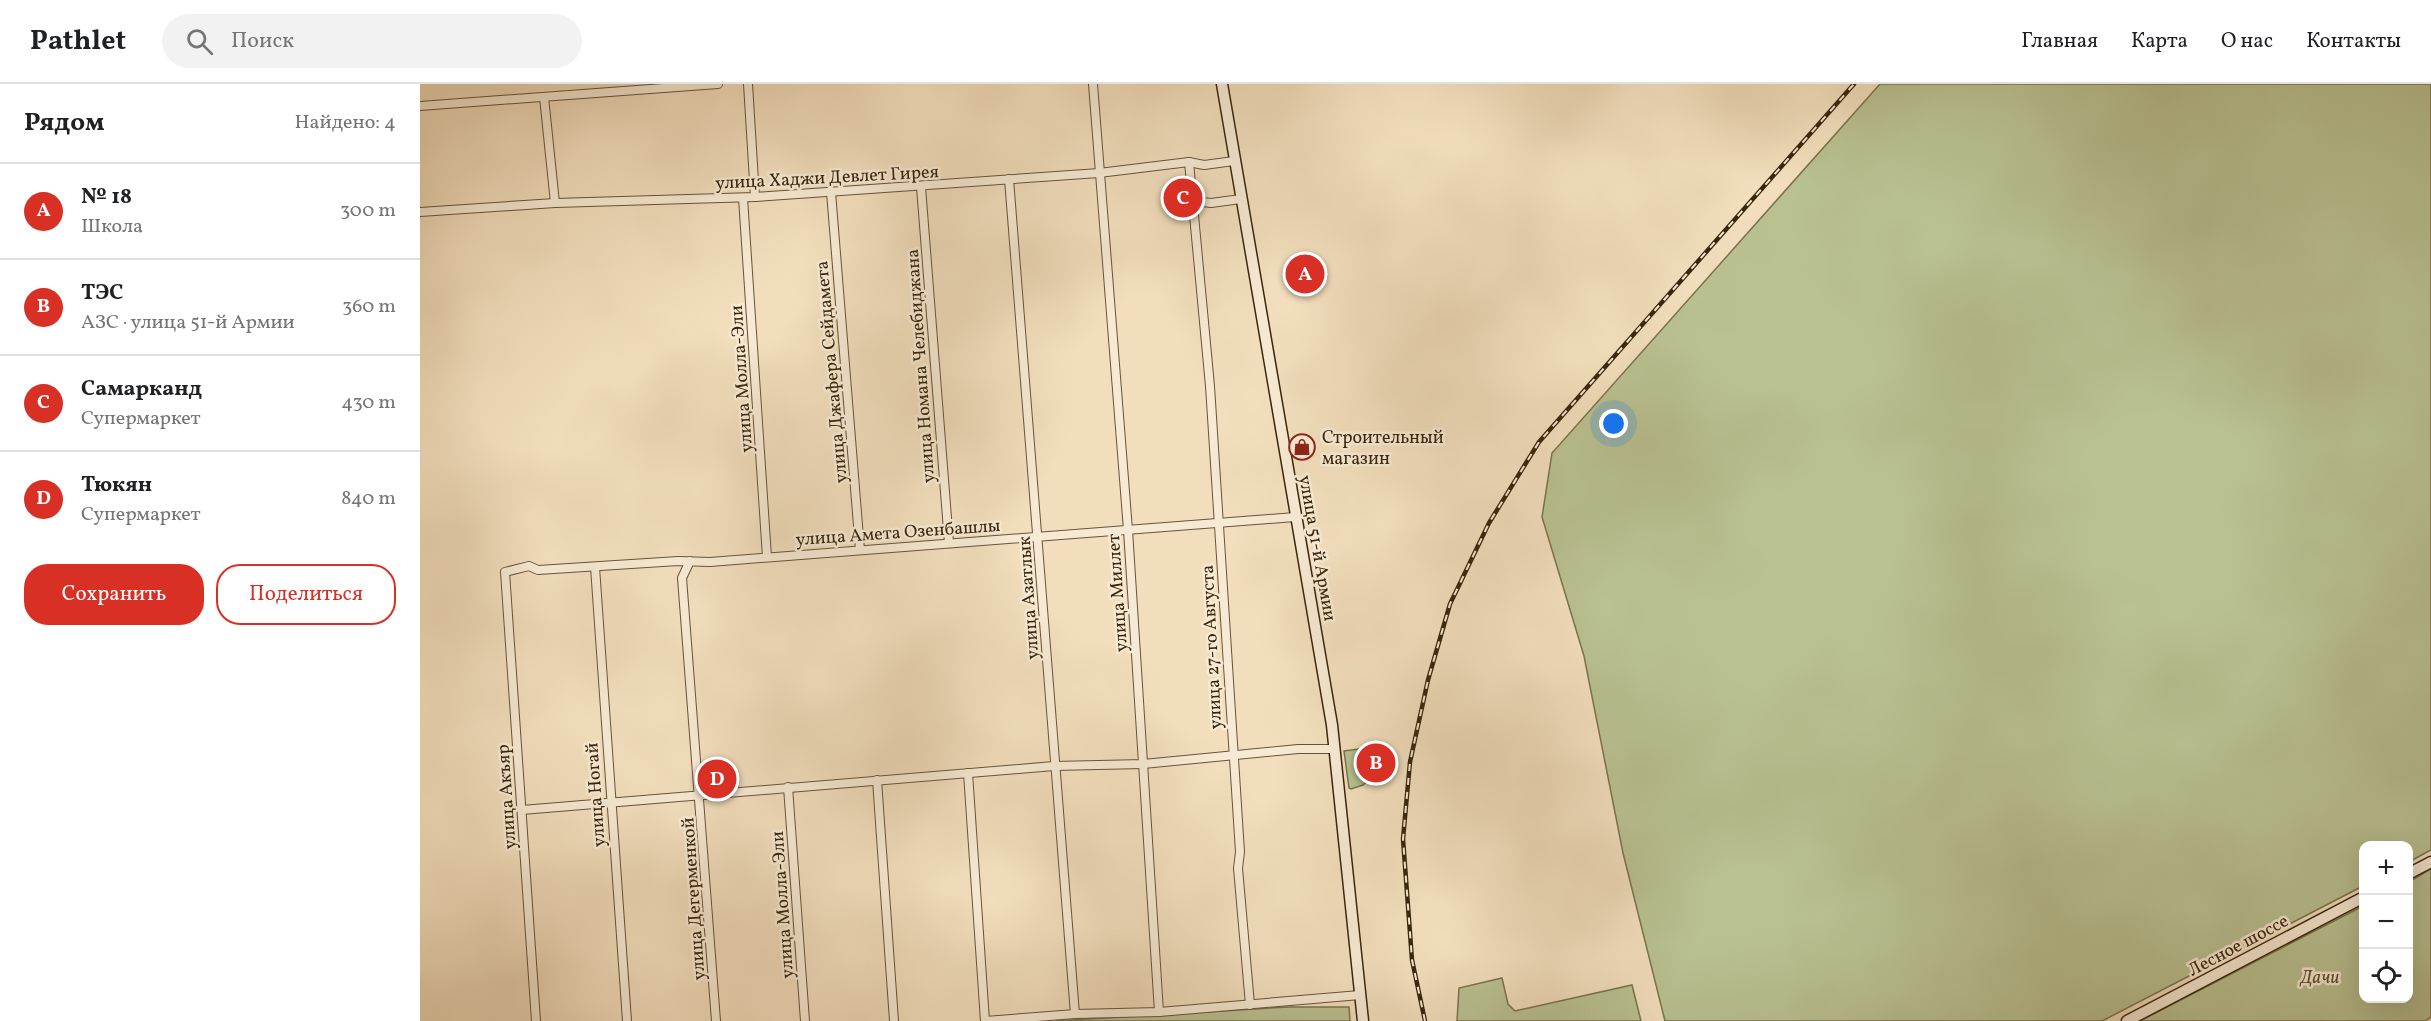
<!DOCTYPE html>
<html lang="ru">
<meta charset="utf-8">
<style>
body{margin:0;font-family:Vollkorn,serif;background:#f2f2f2;color:#202124}
.controls{position:absolute;right:18px;bottom:18px;display:grid;overflow:hidden;border-radius:12px;box-shadow:0 6px 24px #0002}
.controls button{width:54px;height:54px;display:grid;place-items:center;padding:0;border:0;border-bottom:2px solid #e0e0e0;background:#fff;color:#202124;font:30px sans-serif}
.you{position:absolute;left:1194px;top:340px;width:21px;height:21px;margin:-15px;border:4px solid #fff;border-radius:50%;background:#1a73e8;box-shadow:0 0 0 9px #1a73e833}
.badge{display:grid;place-items:center;width:39px;height:39px;border-radius:50%;background:#d93025;color:#fff;font-size:20px;font-weight:700}
.pin{position:absolute;translate:-50% -50%;border:3px solid #fff;box-shadow:0 2px 6px #0006}
.list{margin:0;padding:0;list-style:none}
h2{display:flex;justify-content:space-between;align-items:center;height:78px;margin:0;padding:0 24px;font-size:26px}
h2 small{font-size:20px;font-weight:400;color:#757577}
.list li{display:grid;grid-template-columns:39px 1fr auto;gap:18px;align-items:center;box-sizing:border-box;height:96px;padding:0 24px;border-top:2px solid #e0e0e0}
.list b{display:block;font-size:22px;white-space:nowrap}
.list p{margin:0;font-size:20px;white-space:nowrap;color:#757577}
.list em{font-size:20px;font-style:normal;color:#757577}
.actions{display:flex;gap:12px;padding:18px 24px}
.actions a{flex:1;padding:14px 0;border:2px solid #d93025;border-radius:24px;text-align:center;font-size:21px;color:#d93025}
.actions .main{background:#d93025;color:#fff}
.icon{flex:none;width:33px;height:33px;fill:none;stroke:currentColor;stroke-width:2;stroke-linecap:round;stroke-linejoin:round}
.map{position:relative;flex:none;width:2011px;height:937px;overflow:hidden}
header{display:flex;align-items:center;gap:36px;box-sizing:border-box;height:84px;padding:0 30px;background:#fff;border-bottom:2px solid #e0e0e0}
header strong{font-size:28px}
nav{display:flex;gap:33px;margin-inline-start:auto;font-size:21px}
.search{width:420px;height:54px;background:#f2f2f2;display:flex;align-items:center;gap:15px;box-sizing:border-box;padding:0 21px;border-radius:33px;color:#757577;font-size:22px}
main{display:flex}
aside{flex:1;background:#fff}
.map>svg:first-child{display:block}
.green{fill:#b9c192;stroke:#79744e;stroke-width:1.5}
.lines{fill:none;stroke-linecap:round;stroke-linejoin:round}
.street-casing{stroke:#675438;stroke-width:10}
.secondary-casing{stroke:#39260b;stroke-width:13}
.street{stroke:#f7ead4;stroke-width:8}
.secondary{stroke:#f7ead4;stroke-width:10}
.rail-casing{stroke:#39260b;stroke-width:4.5}
.rail{stroke:#f7ead4;stroke-width:2;stroke-dasharray:7;stroke-linecap:butt}
.labels{text-anchor:middle;stroke-width:5;stroke-linejoin:round;paint-order:stroke}
.street-label{font-size:18px;fill:#39260b;stroke:#f7ead4}
.poi-label{font-size:18px;fill:#39260b;stroke:#f7ead4;text-anchor:start}
.park-label{font-size:18px;font-style:italic;fill:#594d2d;stroke:#f7ead4}
</style>
<header>
<strong>Pathlet</strong>
<div class="search"><svg class="icon" aria-label="search" viewBox="0 0 24 24"><circle cx="10" cy="10" r="6"/><path d="M15 15l6 6"/></svg>Поиск</div>
<nav><a>Главная</a><a>Карта</a><a>О нас</a><a>Контакты</a></nav>
</header>
<main>
<aside>
<h2>Рядом<small>Найдено: 4</small></h2>
<ul class="list">
<li><span class="badge">A</span><div><b>№ 18</b><p>Школа</p></div><em>300 m</em></li>
<li><span class="badge">B</span><div><b>ТЭС</b><p>АЗС · улица 51-й Армии</p></div><em>360 m</em></li>
<li><span class="badge">C</span><div><b>Самарканд</b><p>Супермаркет</p></div><em>430 m</em></li>
<li><span class="badge">D</span><div><b>Тюкян</b><p>Супермаркет</p></div><em>840 m</em></li>
</ul>
<div class="actions"><a class="main">Сохранить</a><a>Поделиться</a></div>
</aside>
<div class="map">
<svg width="2011" height="937" viewBox="0 0 2011 937">
<rect width="100%" height="100%" fill="#f2debd"/>
<filter id="stains"><feTurbulence type="fractalNoise" baseFrequency=".00333" numOctaves="4"/><feColorMatrix values="0 0 0 0 .2 0 0 0 0 .09 0 0 0 0 .02 0 0 0 .5 -.17"/></filter>
<radialGradient id="worn" r=".72"><stop offset=".6" stop-color="#630" stop-opacity="0"/><stop offset="1" stop-color="#630" stop-opacity=".3"/></radialGradient>
<!-- green -->
<g class="green">
<path d="M1460 0H2011V766L1989 778 1988 762H1944L1943 802 1682 937H1245L1203 769 1164 572 1122 433 1132 369Z"/>
<path d="M939 665 943 668 947 697 943 701 931 705 929 704 924 667Z"/>
<path d="M2011 785V933L2005 937H1720L1943 822 1944 914H1988L1989 798Z"/>
<path d="M1082 894 1088 920 1095 927 1212 901 1221 937H1037L1039 904Z"/>
<path d="M868 923H929L930 937H635Z"/>
</g>
<g class="lines">
<!-- street casing -->
<g class="street-casing">
<g id="street">
<path d="M328 0 335 113"/>
<path d="M673 0 708 446 739 928"/>
<path d="M124 13 135 119"/>
<path d="M0 22 298 0"/>
<path d="M769 78 790 302 820 768 818 784 830 921"/>
<path d="M589 95 655 930"/>
<path d="M501 103 529 459"/>
<path d="M411 108 440 466"/>
<path d="M323 114 347 473"/>
<path d="M773 117 791 119 821 115"/>
<path d="M0 128 135 119 335 113 679 89 769 78 784 81 814 77"/>
<path d="M270 477 262 494 296 937"/>
<path d="M175 483 207 937"/>
<path d="M548 689 565 937"/>
<path d="M457 696 474 937"/>
<path d="M368 703 385 937"/>
<path d="M102 726 634 682 723 680 878 665H915"/>
<path d="M116 937 85 488 109 482 118 486 258 477 290 478 875 433"/>
<path d="M565 937 655 930 739 928 940 911"/>
</g>
</g>
<!-- secondary casing -->
<g class="secondary-casing">
<g id="secondary">
<path d="M802 0 912 641 943 937"/>
<path d="M1988 790 2011 778"/>
<path d="M1707 937 1944 813"/>
</g>
</g>
<!-- street -->
<use href="#street" class="street"/>
<!-- secondary -->
<use href="#secondary" class="secondary"/>
<!-- rail casing -->
<g class="rail-casing">
<path id="rail" d="M1005 937 992 876 983 755 990 678 1008 596 1030 520 1069 439 1119 358 1434 0"/>
</g>
<!-- rail -->
<use href="#rail" class="rail"/>
</g>
<!-- icons -->
<defs>
<g id="shop-ring" transform="scale(1.35)"><circle r="9.5" fill="#f7ead4" stroke="#8f2418" stroke-width="1.5"/><path d="M-5-2.5h2.3a2.7 3.5 0 0 1 5.4 0H5L5.5 6h-11ZM-1.5-2.5h3a1.5 2.3 0 0 0-3 0Z" fill="#8f2418"/></g>
</defs>
<g fill-rule="evenodd">
<use href="#shop-ring" x="882" y="363"/>
</g>
<g class="labels">
<!-- street labels -->
<g class="street-label">
<text transform="translate(407 93) rotate(-3)" y="6">улица Хаджи Девлет Гирея</text>
<text transform="translate(500 282) rotate(-94)" y="6">улица Номана Челебиджана</text>
<text transform="translate(411 288) rotate(-95)" y="6">улица Джафера Сейдамета</text>
<text transform="translate(321 295) rotate(-94)" y="6">улица Молла-Эли</text>
<text transform="translate(478 448) rotate(-4)" y="6">улица Амета Озенбашлы</text>
<text transform="translate(898 464) rotate(80)" y="6">улица 51-й Армии</text>
<text transform="translate(697 509) rotate(-94)" y="6">улица Миллет</text>
<text transform="translate(608 514) rotate(-94)" y="6">улица Азатлык</text>
<text transform="translate(791 563) rotate(-93)" y="6">улица 27-го Августа</text>
<text transform="translate(175 711) rotate(-94)" y="6">улица Ногай</text>
<text transform="translate(86 713) rotate(-94)" y="6">улица Акъяр</text>
<text transform="translate(273 815) rotate(-94)" y="6">улица Дегерменкой</text>
<text transform="translate(362 821) rotate(-94)" y="6">улица Молла-Эли</text>
<text transform="translate(1818 861) rotate(-28)" y="6">Лесное шоссе</text>
</g>
<!-- poi labels -->
<g class="poi-label">
<text x="902" y="359">Строительный<tspan x="902" dy="21">магазин</tspan></text>
</g>
<!-- park labels -->
<g class="park-label">
<text x="1900" y="899">Дачи</text>
</g>
</g>
<rect width="100%" height="100%" filter="url(#stains)"/>
<rect width="100%" height="100%" fill="url(#worn)"/>
</svg>
<div class="controls">
<button>+</button>
<button>−</button>
<button><svg class="icon" aria-label="locate" viewBox="0 0 24 24"><circle cx="12" cy="12" r="6"/><path d="M12 2v4M12 18v4M2 12h4M18 12h4"/></svg></button>
</div>
<div class="you"></div>
<div class="pin badge" style="left:885px;top:190px">A</div>
<div class="pin badge" style="left:956px;top:679px">B</div>
<div class="pin badge" style="left:763px;top:114px">C</div>
<div class="pin badge" style="left:297px;top:695px">D</div>
</div>
</main>
